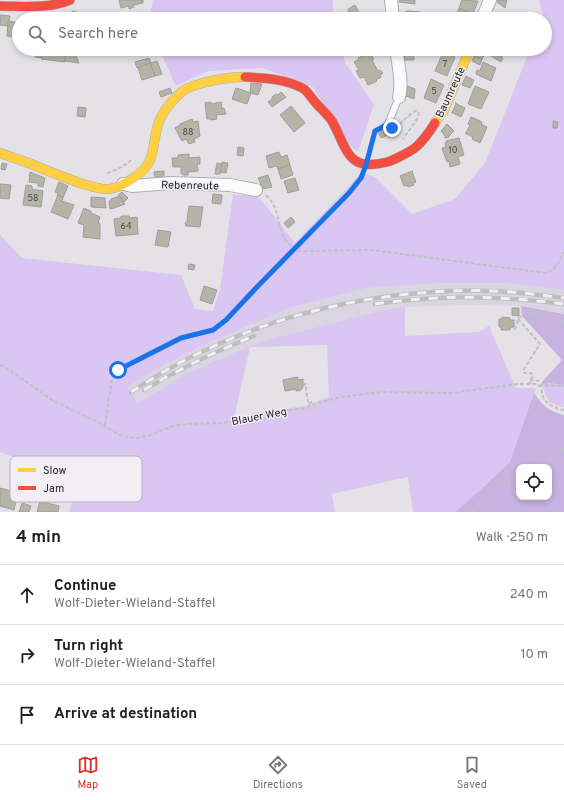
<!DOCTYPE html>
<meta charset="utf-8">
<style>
body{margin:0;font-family:Overpass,sans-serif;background:#f2f2f2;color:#202124}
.controls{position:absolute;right:12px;bottom:12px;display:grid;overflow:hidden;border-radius:8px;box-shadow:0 2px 6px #0003}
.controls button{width:36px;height:36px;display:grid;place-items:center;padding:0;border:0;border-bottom:1px solid #e0e0e0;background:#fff;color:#202124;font:20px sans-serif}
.stop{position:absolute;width:12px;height:12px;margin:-9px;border:3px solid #1a73e8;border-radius:50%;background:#fff}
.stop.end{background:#1a73e8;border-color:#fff;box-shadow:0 1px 4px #0008}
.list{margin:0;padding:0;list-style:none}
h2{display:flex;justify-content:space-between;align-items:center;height:52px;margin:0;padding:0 16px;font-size:17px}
h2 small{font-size:13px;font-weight:400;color:#757577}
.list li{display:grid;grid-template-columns:26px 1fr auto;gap:12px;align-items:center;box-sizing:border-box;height:60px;padding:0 16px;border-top:1px solid #e0e0e0}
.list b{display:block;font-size:15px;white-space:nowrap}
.list p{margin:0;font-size:13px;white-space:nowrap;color:#757577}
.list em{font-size:13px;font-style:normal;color:#757577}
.icon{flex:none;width:22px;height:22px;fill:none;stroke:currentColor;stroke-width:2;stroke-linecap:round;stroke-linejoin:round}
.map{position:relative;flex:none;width:564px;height:512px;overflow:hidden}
.search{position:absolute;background:#fff;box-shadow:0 2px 6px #0003;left:12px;right:12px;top:12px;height:44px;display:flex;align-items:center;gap:10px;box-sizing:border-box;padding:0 14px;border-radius:22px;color:#757577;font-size:15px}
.sheet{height:232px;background:#fff}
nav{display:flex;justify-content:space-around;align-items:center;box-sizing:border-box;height:56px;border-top:1px solid #e0e0e0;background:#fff;font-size:11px;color:#757577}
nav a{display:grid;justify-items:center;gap:2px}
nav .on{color:#d93025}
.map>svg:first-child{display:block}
.built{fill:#dad6e1}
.green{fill:#dac6f2;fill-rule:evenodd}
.forest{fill:#c7b2e0;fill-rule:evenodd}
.building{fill:#b4b5a6;stroke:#9e9d9e}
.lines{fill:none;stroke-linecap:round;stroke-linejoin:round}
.lane-casing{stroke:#b0aeb2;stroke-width:8}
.street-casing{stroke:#b0aeb2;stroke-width:14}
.slow-casing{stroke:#b0aeb2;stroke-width:10}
.jam-casing{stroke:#b0aeb2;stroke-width:10}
.path{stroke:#c2c1c2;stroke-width:2;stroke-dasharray:4 2;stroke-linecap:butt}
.lane{stroke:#fbfbfb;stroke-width:6}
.street{stroke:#fbfbfb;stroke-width:12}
.slow{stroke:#ffcf43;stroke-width:9}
.jam{stroke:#f24e42;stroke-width:9}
.rail-casing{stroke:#bfbebf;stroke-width:4.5}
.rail{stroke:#f1eef6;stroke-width:3;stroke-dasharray:9;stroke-linecap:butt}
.route{stroke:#1a73e8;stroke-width:5}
.labels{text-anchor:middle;stroke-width:3;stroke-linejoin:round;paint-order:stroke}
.number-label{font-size:9px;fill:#4b4a49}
.street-label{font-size:11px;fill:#28262a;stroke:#f1eef6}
.key{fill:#f1eef6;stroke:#b5b2b9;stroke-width:1}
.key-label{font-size:11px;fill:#28262a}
</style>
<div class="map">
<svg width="564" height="512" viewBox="0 0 564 512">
<rect width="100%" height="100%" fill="#e4e2e7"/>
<!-- built -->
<path class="built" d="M440 283H506L564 290V314L521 306 467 305 405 307 383 310 282 336 250 346 185 374 138 403 127 387 160 367 207 343 290 308 367 288Z"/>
<!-- green -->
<g class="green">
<path d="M153 0H333V12L334 19H149Z"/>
<path d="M539 0H564V290L506 283H440L367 288 290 308 207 343 160 367 127 387 138 403 185 374 250 346 282 336 383 310 405 307V336L479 332 489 326 516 388H536L510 462 478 492 455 512H413L408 477 332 494 335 512H69L79 483 0 452V235L22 258 181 275 195 309 213 311 220 289 233 194 259 197 295 243 362 172 375 177 412 214 455 199 485 163 530 49H545V19H542L543 17ZM327 345 329 397 311 404 309 407 304 406 256 413 234 418 250 347Z"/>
<path d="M159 49H342L345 63 374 104 358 152 349 145 313 87 263 68 208 71 176 86Z"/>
<path d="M548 383 564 385V407C548 406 546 397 542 384L544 385Z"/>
</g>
<!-- forest -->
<g class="forest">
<path d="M521 306 564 314V385L548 383 544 385 541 383 562 360 522 316Z"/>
<path d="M534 393C543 406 548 411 564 415V512H455L478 492 510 462ZM519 467H549V497H519Z"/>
</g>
<!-- building -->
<g class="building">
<path d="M119 0H143V3L133 5 134 7 129 9V6L121 8Z"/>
<path d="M400 0H415V4L399 2Z"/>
<path d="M462 0 478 1 473 14 459 8Z"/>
<path d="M498 0H507L505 8 497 2Z"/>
<path d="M355 5 361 16 363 15 366 19H345L343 15 349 11 348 9Z"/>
<path d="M459 8 473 14 470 19H454Z"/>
<path d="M72 11 77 12 76 19H71Z"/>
<path d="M406 11 422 12 421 19H404V16H406Z"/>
<path d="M369 12 373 18 376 19H366L363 15Z"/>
<path d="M519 13 526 19H515Z"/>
<path d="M0 15 10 16 8 26 0 25Z"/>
<path d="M8 21 19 23V38L7 36Z"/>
<path d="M36 49H43L42 58 35 57Z"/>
<path d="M43 49H66L65 62 41 59Z"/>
<path d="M66 49H76V51H74L79 63 65 61Z"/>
<path d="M403 49H413L414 60H405Z"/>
<path d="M489 49H507L501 57 503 58 501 62 486 53Z"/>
<path d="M476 50 485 54 482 59 474 56Z"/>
<path d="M443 52 455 57 447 76 435 71Z"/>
<path d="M368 54 369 56 371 55 374 59 372 60 378 71 380 70 383 73 380 75 381 77 376 80 377 81 368 85 364 77 360 78 356 71 359 70 354 62 359 59 358 58Z"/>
<path d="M474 56 482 59 480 65 472 61Z"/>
<path d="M149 58 151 63 137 68 135 62Z"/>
<path d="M157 61 162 74 155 76 150 63Z"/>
<path d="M483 62 496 68 491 81 476 74 477 70 480 71Z"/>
<path d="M150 63 155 76 142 80 138 68Z"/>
<path d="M466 76 474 80 470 88 462 85Z"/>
<path d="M431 79 444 85 436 103 424 98Z"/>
<path d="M251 83 262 84 258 95 250 93Z"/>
<path d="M407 86 415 89 414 99 406 96Z"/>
<path d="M475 86 489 92 481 109 468 104Z"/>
<path d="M170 88 172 93 161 97 159 92Z"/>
<path d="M236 88 251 93 247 104 232 99Z"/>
<path d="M281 92 286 97 272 107 268 102 272 99V98L273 96 277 94 278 95Z"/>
<path d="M211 102V104L221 102 222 109 224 108 226 114 216 115 217 119 211 120V119H207L205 103Z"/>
<path d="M455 103 465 108 461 117 451 112 452 113 456 104Z"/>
<path d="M291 106 305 123 294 132 280 115Z"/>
<path d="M78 107 86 108 85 117 77 116Z"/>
<path d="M471 117 482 122 481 124 487 127 480 143 472 139 473 137 465 133H466L470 125 468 124Z"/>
<path d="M192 119 193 122 198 121 200 136 194 139 195 142 189 144 186 139 182 141 175 128 180 125V124Z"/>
<path d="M553 121 558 122 557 128H553Z"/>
<path d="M447 124 454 131 449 136V137L445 138V136L441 131Z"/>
<path d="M387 128 390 134 381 138 378 132Z"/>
<path d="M459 138 464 155 458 157 460 164 450 167 449 161 447 162 442 148 446 147 445 143 447 142 446 141Z"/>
<path d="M238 147 244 148 243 156 237 155Z"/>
<path d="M279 152 281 157 287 155 290 165 278 169 277 166 269 168 266 156Z"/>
<path d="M189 154V158L200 157V164H197L198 171 188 172V175H183L181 173V167H173L172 158H178V155Z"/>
<path d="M222 162 228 163 226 173 221 172Z"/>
<path d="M2 163 7 164 5 170 1 169Z"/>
<path d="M217 163 222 164 220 174H215Z"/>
<path d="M290 165 293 175 281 179 278 169Z"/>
<path d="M164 171V177H155L154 172Z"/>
<path d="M412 171 416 182 413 183 414 185 408 187 407 185 404 186 400 176Z"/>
<path d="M30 172 45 178 43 187 38 186V183L29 182Z"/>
<path d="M268 175 272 187 263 189 258 178Z"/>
<path d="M295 178 299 190 288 193 284 181Z"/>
<path d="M59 182 68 186 63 198 57 195 58 193 55 192Z"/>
<path d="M0 184 11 185 9 199 0 198Z"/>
<path d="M26 185 32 186V189L43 191 41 207 23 205Z"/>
<path d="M122 192 128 198 124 202 118 195Z"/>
<path d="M213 194 222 195 221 204 212 203Z"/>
<path d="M58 195 63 198 62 201 74 205 68 219 51 212Z"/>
<path d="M119 196 125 204 114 208 110 209 109 201H111V199Z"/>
<path d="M91 197 105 198 106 208 91 207Z"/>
<path d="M189 206 203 207 200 227 186 226 185 223 187 221Z"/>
<path d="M84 208 91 211V213L100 217 98 223 100 224V239L83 237 84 225 78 223Z"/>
<path d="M121 216H129L130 218 137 217 138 234 116 236 114 219 121 218Z"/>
<path d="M291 217 295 222 288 228 284 223Z"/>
<path d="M158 230 171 232 168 247 155 245Z"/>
<path d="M189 264 195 265 194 270 188 269Z"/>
<path d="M204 286 217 290 212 304 200 300Z"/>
<path d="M512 308H519V316L512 315Z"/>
<path d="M502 317 510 318V320H514V327H510V330H501V327H499V319H502Z"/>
<path d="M298 377V380L303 379V387L301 390 296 391V389L285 391 283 380Z"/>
<path d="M0 488 18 493 14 510 0 506Z"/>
<path d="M40 501 59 506 58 512H37Z"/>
<path d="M22 503 31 506 29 512H19Z"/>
</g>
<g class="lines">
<!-- lane casing -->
<g class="lane-casing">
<path id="lane" d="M388 124 399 97"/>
</g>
<!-- street casing -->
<g class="street-casing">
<g id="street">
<path d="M391 0 393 19"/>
<path d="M482 19 490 0"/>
<path d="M396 49C398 63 403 83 399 97"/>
<path d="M123 184 132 186 171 183 230 185 256 190"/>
</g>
</g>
<!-- slow casing -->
<g class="slow-casing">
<g id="slow">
<path d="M435 123 444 110 470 49"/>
<path d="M0 153C11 157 21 160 31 164 48 171 65 178 83 184 91 186 100 190 109 189 121 188 146 172 150 160 155 148 154 134 159 122 162 112 178 92 188 88 202 82 230 76 245 77"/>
</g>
</g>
<!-- jam casing -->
<g class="jam-casing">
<g id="jam">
<path d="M0 6C23 6 48 9 70 0"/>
<path d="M245 77C265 78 286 79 304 89 308 92 312 99 316 103 321 109 328 115 332 121 347 148 347 173 387 162 394 160 410 152 416 147 423 141 430 131 435 123"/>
</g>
</g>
<!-- path -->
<g class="path">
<path d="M395 128 413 112 416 111 419 113 417 119 403 139"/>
<path d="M369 152 375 131 382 127"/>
<path d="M107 173C117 170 124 166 131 160"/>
<path d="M266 195C285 212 272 238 299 251L372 250 546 273C557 269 559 261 564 252"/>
<path d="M518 319 540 344 524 369V373H531L533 376 530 380V384"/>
<path d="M515 330 518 319 526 312 543 316 564 322"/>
<path d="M0 365 5 367 52 400 76 412 94 420 120 435 127 437 136 438 148 436 173 426 187 424 223 423 284 411 306 408 321 402 337 398 363 394 383 392 450 393 518 384H536L541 387C542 391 542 396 544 399 548 405 557 409 564 410"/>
<path d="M530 380 539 381"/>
<path d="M303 385 306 384V390L309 407H308"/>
<path d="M539 385 564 386"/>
<path d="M309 404 313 401"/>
<path d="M105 425 112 378 118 370 181 338 213 330 226 320 255 288 338 205 349 193 361 177"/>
<path d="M535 467 556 455 564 449"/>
<path d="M472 512 490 490 519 476"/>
</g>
<!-- lane -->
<use href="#lane" class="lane"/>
<!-- street -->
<use href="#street" class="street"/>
<!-- slow -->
<use href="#slow" class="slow"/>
<!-- jam -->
<use href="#jam" class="jam"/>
<!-- rail casing -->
<g class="rail-casing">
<g id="rail">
<path d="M375 304C390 302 406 300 421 299 469 295 516 298 564 304"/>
<path d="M144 390C179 369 216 351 254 336"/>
<path d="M131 392C156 376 182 360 210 348 285 313 369 294 453 291 490 289 527 293 564 298"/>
</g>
</g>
<!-- rail -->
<use href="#rail" class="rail"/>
</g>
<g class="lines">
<!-- route -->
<path class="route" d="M118 370 181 338 213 330 226 320 256 288 349 193 361 178 366 165 375 131 388 124 390 127 392 128"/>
</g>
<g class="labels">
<!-- number labels -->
<g class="number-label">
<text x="445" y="67">7</text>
<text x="434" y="94">5</text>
<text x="188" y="135">88</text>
<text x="453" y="153">10</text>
<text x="33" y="201">58</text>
<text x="126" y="229">64</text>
</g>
<!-- street labels -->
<g class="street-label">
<text transform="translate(450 92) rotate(-65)" y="4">Baumreute</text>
<text transform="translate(190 185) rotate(1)" y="4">Rebenreute</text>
<text transform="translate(259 416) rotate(-11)" y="4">Blauer Weg</text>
</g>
</g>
<!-- legend -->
<rect x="10" y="456" width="132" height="46" rx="6" class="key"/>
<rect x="18" y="468" width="18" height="4" fill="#ffcf43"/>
<rect x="18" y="486" width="18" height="4" fill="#f24e42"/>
<g class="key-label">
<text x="43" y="474">Slow</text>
<text x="43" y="492">Jam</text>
</g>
</svg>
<div class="controls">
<button><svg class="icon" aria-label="locate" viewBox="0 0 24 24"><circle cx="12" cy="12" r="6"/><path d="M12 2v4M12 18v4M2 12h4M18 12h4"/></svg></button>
</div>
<div class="stop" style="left:118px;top:370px"></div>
<div class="stop end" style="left:392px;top:128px"></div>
<div class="search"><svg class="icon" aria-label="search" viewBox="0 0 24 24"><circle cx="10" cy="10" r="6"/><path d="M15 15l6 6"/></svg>Search here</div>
</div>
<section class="sheet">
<h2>4 min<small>Walk · 250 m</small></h2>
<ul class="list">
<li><svg class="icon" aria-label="ahead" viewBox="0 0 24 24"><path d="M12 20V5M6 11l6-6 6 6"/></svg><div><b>Continue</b><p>Wolf-Dieter-Wieland-Staffel</p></div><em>240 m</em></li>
<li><svg class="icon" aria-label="right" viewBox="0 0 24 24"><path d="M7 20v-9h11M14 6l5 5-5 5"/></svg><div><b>Turn right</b><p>Wolf-Dieter-Wieland-Staffel</p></div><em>10 m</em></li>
<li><svg class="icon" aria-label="arrive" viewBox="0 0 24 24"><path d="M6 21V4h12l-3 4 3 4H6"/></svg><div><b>Arrive at destination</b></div></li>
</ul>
</section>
<nav>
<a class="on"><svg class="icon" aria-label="map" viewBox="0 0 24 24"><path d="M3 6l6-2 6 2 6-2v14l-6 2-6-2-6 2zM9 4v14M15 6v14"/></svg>Map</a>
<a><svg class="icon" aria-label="directions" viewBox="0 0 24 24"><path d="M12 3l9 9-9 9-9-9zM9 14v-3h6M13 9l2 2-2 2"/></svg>Directions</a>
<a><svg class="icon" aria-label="saved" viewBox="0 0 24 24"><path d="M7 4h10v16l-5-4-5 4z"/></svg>Saved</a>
</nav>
